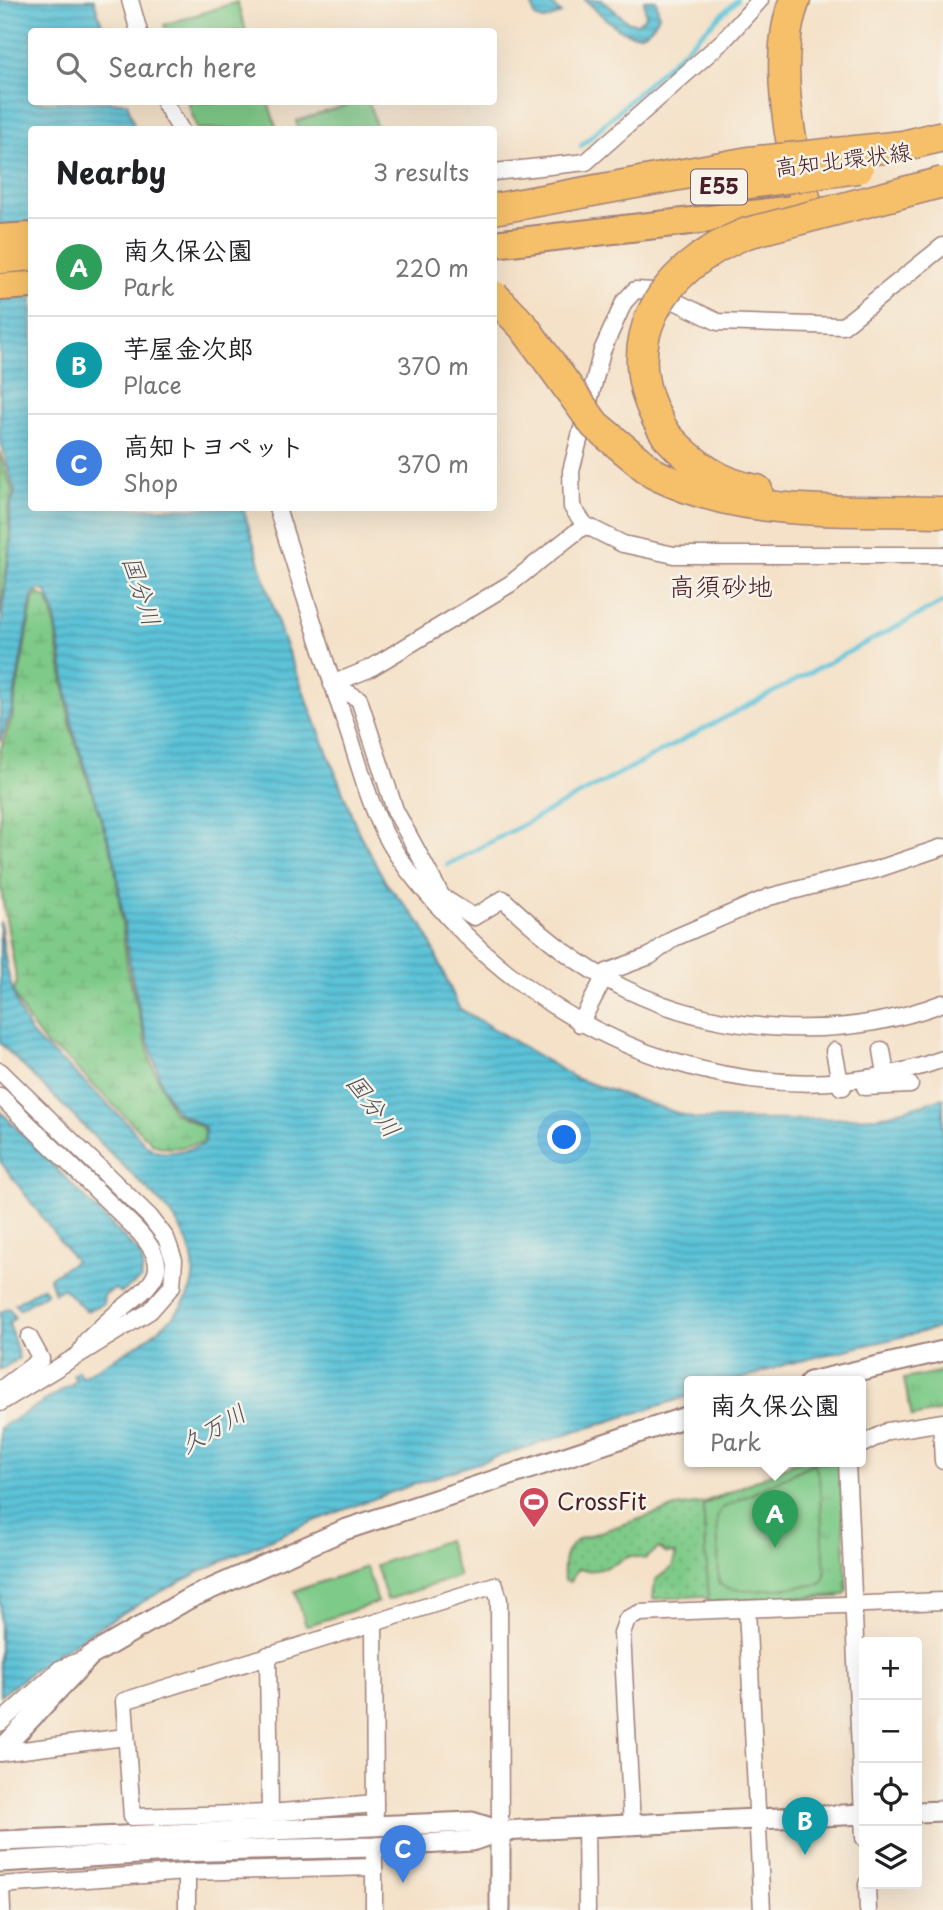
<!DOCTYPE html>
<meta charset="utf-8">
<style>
body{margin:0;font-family:"Playpen Sans","Klee One",sans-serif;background:#f2f2f2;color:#202124}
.controls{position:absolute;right:21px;bottom:21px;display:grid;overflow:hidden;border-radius:7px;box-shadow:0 7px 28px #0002}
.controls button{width:63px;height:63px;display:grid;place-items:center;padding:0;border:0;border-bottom:2px solid #e0e0e0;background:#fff;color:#202124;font:35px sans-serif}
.you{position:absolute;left:565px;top:1138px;width:24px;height:24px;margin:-18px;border:5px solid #fff;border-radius:50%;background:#1a73e8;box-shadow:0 0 0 10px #1a73e833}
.badge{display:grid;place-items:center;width:46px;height:46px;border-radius:50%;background:#d1495b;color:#fff;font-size:23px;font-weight:700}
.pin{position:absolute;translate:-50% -58px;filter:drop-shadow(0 2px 4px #0008)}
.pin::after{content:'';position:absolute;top:37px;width:24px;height:21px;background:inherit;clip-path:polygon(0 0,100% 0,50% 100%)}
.popup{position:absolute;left:684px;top:1376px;width:182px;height:91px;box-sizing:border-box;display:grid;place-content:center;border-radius:7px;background:#fff;filter:drop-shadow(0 2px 5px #0005);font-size:23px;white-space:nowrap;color:#757577}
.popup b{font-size:26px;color:#202124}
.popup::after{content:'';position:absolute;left:50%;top:100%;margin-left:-14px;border:14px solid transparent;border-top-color:#fff}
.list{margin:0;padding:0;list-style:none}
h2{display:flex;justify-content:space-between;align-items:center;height:91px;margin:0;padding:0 28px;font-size:30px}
h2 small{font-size:23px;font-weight:400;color:#757577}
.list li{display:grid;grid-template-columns:46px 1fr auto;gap:21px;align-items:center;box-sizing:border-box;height:98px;padding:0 28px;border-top:2px solid #e0e0e0}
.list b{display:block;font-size:26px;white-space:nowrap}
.list p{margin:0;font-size:23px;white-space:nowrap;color:#757577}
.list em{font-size:23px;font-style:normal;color:#757577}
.icon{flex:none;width:38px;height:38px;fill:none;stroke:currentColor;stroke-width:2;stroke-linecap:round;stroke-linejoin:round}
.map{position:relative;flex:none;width:943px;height:1910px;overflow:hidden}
.search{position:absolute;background:#fff;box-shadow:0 7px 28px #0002;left:28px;top:28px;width:469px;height:77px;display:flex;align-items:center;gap:18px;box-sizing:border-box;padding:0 24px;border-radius:7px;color:#757577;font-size:26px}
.panel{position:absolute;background:#fff;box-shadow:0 7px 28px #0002;left:28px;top:126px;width:469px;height:385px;border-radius:7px}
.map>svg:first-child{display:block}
.grass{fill:url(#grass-dots);stroke:#64745a;stroke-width:2}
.wetland{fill:url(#wetland-marsh);stroke:#64745a;stroke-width:2}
.park{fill:url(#park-tufts);stroke:#64745a;stroke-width:2}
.pitch{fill:#7eca88;stroke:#64745a;stroke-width:2}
.water{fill:url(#water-rules);stroke:#537182;stroke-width:2}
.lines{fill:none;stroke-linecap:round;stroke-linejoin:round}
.stream{stroke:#5cc3d8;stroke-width:4.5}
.minor-casing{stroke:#9f807a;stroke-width:19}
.tertiary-casing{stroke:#9f807a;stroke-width:23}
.primary-casing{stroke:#9f807a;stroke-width:30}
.motorway-casing{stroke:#9f807a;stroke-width:33}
.minor{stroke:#fff;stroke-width:16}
.tertiary{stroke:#fff;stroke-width:19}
.primary{stroke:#f6c06b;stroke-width:26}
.motorway{stroke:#f6c06b;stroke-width:30}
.motorway-bridge-casing{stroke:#9f807a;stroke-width:33;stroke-linecap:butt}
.motorway-bridge{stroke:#f6c06b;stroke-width:30}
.labels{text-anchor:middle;stroke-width:5;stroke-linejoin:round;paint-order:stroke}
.shield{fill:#f7f3e8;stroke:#7e5f64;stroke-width:2}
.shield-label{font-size:21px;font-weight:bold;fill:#4a1f2b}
.street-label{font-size:23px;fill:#4a1f2b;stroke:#f7f3e8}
.poi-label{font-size:23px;fill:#4a1f2b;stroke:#f7f3e8;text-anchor:start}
.water-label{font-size:24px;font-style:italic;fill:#4f505f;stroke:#f7f3e8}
.quarter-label{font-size:26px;fill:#4a1f2b;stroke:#f7f3e8}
</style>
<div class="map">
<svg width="943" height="1910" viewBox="0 0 943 1910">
<defs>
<pattern id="grass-dots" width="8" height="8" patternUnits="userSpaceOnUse" patternTransform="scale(1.75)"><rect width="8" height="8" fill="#7eca88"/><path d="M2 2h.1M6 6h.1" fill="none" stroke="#6ead76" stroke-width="1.8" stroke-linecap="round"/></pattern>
<pattern id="wetland-marsh" width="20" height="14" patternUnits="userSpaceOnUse" patternTransform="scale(1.75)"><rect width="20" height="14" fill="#7eca88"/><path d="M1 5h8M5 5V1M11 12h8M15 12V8" fill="none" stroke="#6ead76"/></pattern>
<pattern id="park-tufts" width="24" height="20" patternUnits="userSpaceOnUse" patternTransform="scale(1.75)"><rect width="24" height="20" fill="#7eca88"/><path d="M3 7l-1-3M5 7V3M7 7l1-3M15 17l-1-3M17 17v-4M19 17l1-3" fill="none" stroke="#6ead76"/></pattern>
<pattern id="water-rules" width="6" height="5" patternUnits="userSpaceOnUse" patternTransform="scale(1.75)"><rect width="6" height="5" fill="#5cc3d8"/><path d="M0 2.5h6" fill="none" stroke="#4e9eaf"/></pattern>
</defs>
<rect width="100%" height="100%" fill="#f7f3e8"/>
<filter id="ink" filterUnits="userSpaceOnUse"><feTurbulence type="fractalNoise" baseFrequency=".0143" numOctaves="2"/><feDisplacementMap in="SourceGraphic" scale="14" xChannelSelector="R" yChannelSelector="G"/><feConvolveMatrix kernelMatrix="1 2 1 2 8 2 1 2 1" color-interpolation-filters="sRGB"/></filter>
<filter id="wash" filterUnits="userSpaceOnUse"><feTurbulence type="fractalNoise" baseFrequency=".00686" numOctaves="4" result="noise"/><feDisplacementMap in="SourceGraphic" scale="28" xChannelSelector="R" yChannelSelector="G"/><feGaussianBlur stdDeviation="1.57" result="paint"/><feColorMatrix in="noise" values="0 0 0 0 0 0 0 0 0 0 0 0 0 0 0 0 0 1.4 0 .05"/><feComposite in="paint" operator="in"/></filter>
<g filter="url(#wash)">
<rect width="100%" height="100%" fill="#f4e1c8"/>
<!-- grass -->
<path class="grass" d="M763 1478 842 1593 839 1597 710 1603 703 1596 653 1599 655 1580 672 1567 676 1554 665 1553 659 1548 645 1559 630 1556C611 1565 600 1574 578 1569L570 1582 564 1581C563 1563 563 1549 579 1539L676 1507 702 1503Z"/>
<!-- wetland -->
<g class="wetland">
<path d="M0 452 13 494 8 508 10 543 0 616Z"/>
<path d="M38 593 48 599 52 611 71 729 114 860 128 972 152 1065 173 1112 202 1127 205 1137 202 1142C183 1147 171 1151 153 1144L65 1057 47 1046 27 1019 13 991 17 982 0 884V750L12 718 33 599Z"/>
</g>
<!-- park -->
<g class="park">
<path d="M943 1371V1411L912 1417 904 1379Z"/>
<path d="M795 1462H840L847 1591 844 1595 709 1602 703 1505Z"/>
</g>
<!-- pitch -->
<g class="pitch">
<path d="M237 2 246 31H166L164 25Z"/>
<path d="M188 102H268L277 129H197Z"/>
<path d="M357 102H369L377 129H298L296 121Z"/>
<path d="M814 1463 819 1477 825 1575 821 1584C799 1586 735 1598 719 1583L717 1517 721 1509Z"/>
<path d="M447 1540 459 1576 387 1600 376 1565Z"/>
<path d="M366 1567 378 1602 306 1626 295 1591Z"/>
</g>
<!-- water -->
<g class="water">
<path d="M0 0H94L104 31 32 32V102H127L135 129 32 130V508H243L282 636 359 833 386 883 423 926 459 1008 577 1079 695 1119 792 1120 880 1117 943 1098V1327L787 1364 733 1382H689V1396C450 1473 202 1536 0 1696V1428L71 1385 76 1380 73 1375 78 1371 82 1377C154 1335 236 1300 168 1210L0 1043V921C4 956 10 997 28 1028 38 1045 52 1052 66 1065 87 1084 107 1104 128 1124 137 1133 145 1149 159 1152 172 1154 194 1149 205 1143V1127L176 1111 163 1088 143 1024 131 973 115 860 73 729 54 610 46 591 38 589 32 596 11 714 0 741V633L11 541 10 508 15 493 0 438Z"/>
<path d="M531 0H548L561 14 544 20 535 17Z"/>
<path d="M585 0H602L627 21 637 24 646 16 644 0H656L659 15C639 58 607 19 585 0Z"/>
<path d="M0 1111 140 1254 143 1266 141 1279 121 1293 115 1289 104 1295 103 1304 86 1311 63 1288 55 1293 53 1289 55 1287 52 1288 49 1278 75 1261 0 1161Z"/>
<path d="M42 1287 47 1293 19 1310 15 1304Z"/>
<path d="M9 1308 15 1318 9 1323 19 1358 0 1370V1313Z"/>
</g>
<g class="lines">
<!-- stream -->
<g class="stream">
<path d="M581 146 737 0"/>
<path d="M447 865 943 602"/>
</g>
</g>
</g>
<g filter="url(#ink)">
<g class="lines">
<!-- minor casing -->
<g class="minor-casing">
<g id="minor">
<path d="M130 0 139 32"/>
<path d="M164 102 181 130"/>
<path d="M494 172 586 162 724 40 760 0"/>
<path d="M943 246 843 326 718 322 654 291 635 290 624 302 602 351 571 471 572 507 585 525 623 544 674 555H943"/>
<path d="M277 508C301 583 324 659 349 734 361 770 371 810 390 843 406 871 427 894 449 918 571 1051 766 1123 943 1059"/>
<path d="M332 684 369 669 510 584 585 525"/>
<path d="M332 684 359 699 395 810 442 897 435 903"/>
<path d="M442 897 474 917 503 899C534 928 566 956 603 977 704 1035 835 1044 943 1003"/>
<path d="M580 1024 607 972 650 956 674 938 769 897 878 869 943 847"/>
<path d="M882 1050 886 1074"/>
<path d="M834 1051 841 1087H843"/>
<path d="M0 1071 150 1217 166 1238 174 1260 172 1286 150 1311 0 1403"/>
<path d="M865 1087 910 1085"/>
<path d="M0 1096 135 1228C171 1266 160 1279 124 1307 111 1317 99 1329 87 1340L81 1351"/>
<path d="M0 1390 41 1359 29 1337"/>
<path d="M941 1423 943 1461"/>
<path d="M861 1445 888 1431 943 1422"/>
<path d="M847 1462 864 1838"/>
<path d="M747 1609 762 1910"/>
<path d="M374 1624 375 1814"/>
<path d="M268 1655 270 1813"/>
<path d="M0 1723 60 1669 84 1659"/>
<path d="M0 1753 125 1737"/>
<path d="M375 1804 270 1813 132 1817 124 1701 495 1585 499 1600 500 1831"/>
<path d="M632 1825 622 1633 627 1619 640 1613 943 1601"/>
<path d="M586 1827 587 1910"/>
<path d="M374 1857V1910"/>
<path d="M867 1884 868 1910"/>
<path d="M0 1885 187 1872 374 1867"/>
<path d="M1 1885 2 1910"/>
<path d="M187 1910V1872"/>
</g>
</g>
<!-- tertiary casing -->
<g class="tertiary-casing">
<g id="tertiary">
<path d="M810 1382 943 1351"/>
<path d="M0 1751 90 1656 188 1599 344 1530 689 1416"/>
<path d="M917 1812 943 1811"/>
<path d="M500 1831V1910"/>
<path d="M0 1841 472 1822 500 1831"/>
<path d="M0 1862 173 1852 374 1847 472 1841 500 1831 864 1814"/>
</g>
</g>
<!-- primary casing -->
<g class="primary-casing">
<g id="primary">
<path d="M0 238 32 236"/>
<path d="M494 244 802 208"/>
<path d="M0 287 32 285"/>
</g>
</g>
<!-- motorway casing -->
<g class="motorway-casing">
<g id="motorway">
<path d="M795 0C772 57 790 151 808 208"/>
<path d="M0 258 32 255"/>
<path d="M667 436C692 463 719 484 757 490"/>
<path d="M653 473C742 519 846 509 943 512"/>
</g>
</g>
<!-- minor -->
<use href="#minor" class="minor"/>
<!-- tertiary -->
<use href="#tertiary" class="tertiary"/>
<!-- primary -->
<use href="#primary" class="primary"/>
<!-- motorway -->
<use href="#motorway" class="motorway"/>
<!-- motorway-bridge casing -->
<g class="motorway-bridge-casing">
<g id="motorway-bridge">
<path d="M706 189 858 168"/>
<path d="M494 209 749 162 903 146 943 136"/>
<path d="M494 296 524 327 595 425 653 473"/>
<path d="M667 436C609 347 658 268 747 233L943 182"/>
</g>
</g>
<!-- motorway-bridge -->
<use href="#motorway-bridge" class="motorway-bridge"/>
</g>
</g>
<!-- icons -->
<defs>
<g id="stadium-pin" transform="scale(1.575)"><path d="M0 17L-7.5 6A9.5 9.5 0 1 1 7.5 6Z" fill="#d1495b" stroke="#f7f3e8"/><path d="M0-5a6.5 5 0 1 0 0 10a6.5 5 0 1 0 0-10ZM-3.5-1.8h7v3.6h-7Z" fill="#fff"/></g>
</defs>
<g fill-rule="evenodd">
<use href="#stadium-pin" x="534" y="1502"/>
</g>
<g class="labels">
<!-- shield labels -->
<rect class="shield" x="691" y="169.5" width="56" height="35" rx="5"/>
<g class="shield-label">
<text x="719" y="194">E55</text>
</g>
<!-- street labels -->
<g class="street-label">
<text transform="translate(843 160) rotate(-7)" y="8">高知北環状線</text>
</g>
<!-- poi labels -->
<g class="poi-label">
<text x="557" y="1510">CrossFit</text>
</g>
<!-- water labels -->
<g class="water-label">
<text transform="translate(141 591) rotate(72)" y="8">国分川</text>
<text transform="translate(373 1106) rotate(53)" y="8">国分川</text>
<text transform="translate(213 1429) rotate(-30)" y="8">久万川</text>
</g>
<!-- quarter labels -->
<g class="quarter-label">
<text x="721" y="596">高須砂地</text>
</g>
</g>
</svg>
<div class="controls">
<button>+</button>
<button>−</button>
<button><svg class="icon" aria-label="locate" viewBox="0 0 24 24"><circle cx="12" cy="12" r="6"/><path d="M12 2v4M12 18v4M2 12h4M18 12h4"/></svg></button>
<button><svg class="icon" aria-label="layers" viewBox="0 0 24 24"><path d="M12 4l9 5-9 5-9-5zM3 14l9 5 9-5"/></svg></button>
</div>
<div class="you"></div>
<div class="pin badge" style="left:775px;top:1548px;background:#2e9e5b">A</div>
<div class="popup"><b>南久保公園</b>Park</div>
<div class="pin badge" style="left:805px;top:1855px;background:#0f9aa8">B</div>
<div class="pin badge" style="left:403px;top:1883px;background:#3f7fe0">C</div>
<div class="search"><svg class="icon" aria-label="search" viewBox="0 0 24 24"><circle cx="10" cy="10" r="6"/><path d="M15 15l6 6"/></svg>Search here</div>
<section class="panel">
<h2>Nearby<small>3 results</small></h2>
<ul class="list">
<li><span class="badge" style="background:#2e9e5b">A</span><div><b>南久保公園</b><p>Park</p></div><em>220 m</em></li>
<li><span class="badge" style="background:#0f9aa8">B</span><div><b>芋屋金次郎</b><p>Place</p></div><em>370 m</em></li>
<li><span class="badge" style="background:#3f7fe0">C</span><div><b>高知トヨペット</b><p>Shop</p></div><em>370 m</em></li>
</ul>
</section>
</div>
